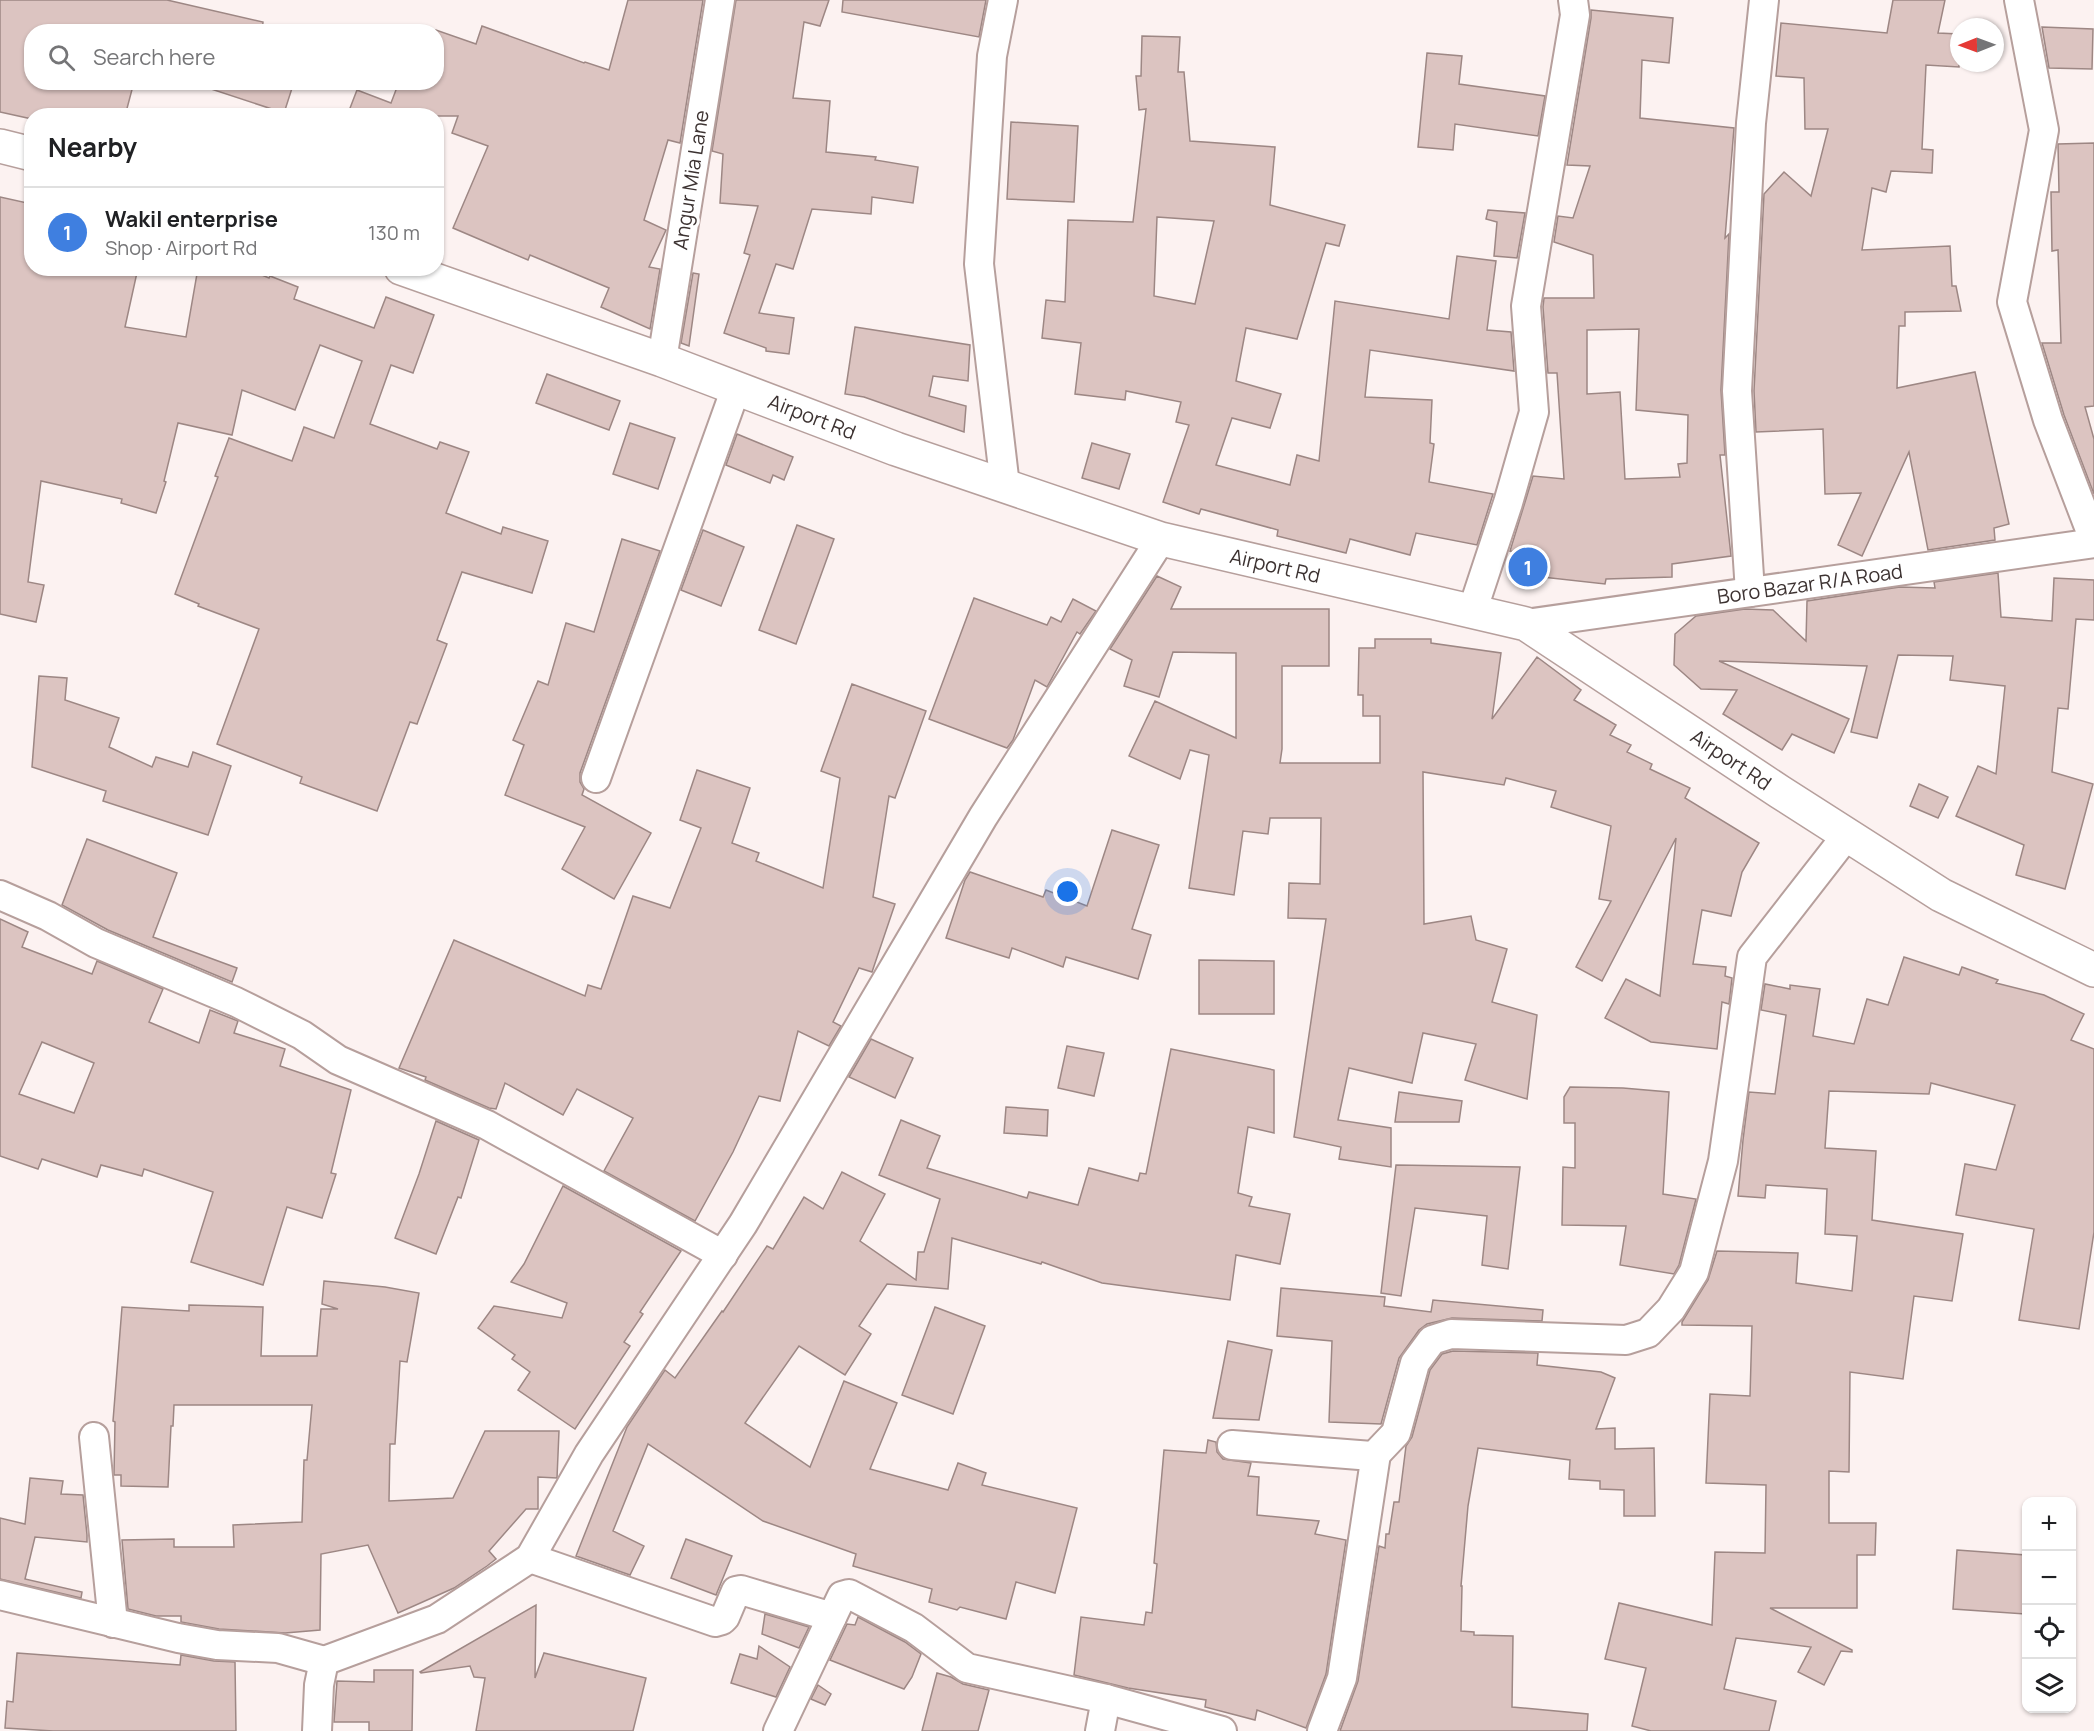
<!DOCTYPE html>
<meta charset="utf-8">
<style>
body{margin:0;font-family:Manrope,sans-serif;background:#f6f6f6;color:#202124}
.controls{position:absolute;right:18px;bottom:18px;display:grid;overflow:hidden;border-radius:12px;box-shadow:0 2px 4px #0004}
.controls button{width:54px;height:54px;display:grid;place-items:center;padding:0;border:0;border-bottom:2px solid #e0e0e0;background:#fff;color:#202124;font:30px sans-serif}
.compass{position:absolute;left:1950px;top:18px;width:54px;height:54px;border-radius:50%;background:#fff;box-shadow:0 2px 4px #0004;rotate:269deg}
.you{position:absolute;left:1068px;top:892px;width:21px;height:21px;margin:-15px;border:4px solid #fff;border-radius:50%;background:#1a73e8;box-shadow:0 0 0 9px #1a73e833}
.badge{display:grid;place-items:center;width:39px;height:39px;border-radius:50%;background:#0f766e;color:#fff;font-size:20px;font-weight:700}
.pin{position:absolute;translate:-50% -50%;border:3px solid #fff;box-shadow:0 2px 6px #0006}
.list{margin:0;padding:0;list-style:none}
h2{display:flex;justify-content:space-between;align-items:center;height:78px;margin:0;padding:0 24px;font-size:26px}
h2 small{font-size:20px;font-weight:400;color:#757577}
.list li{display:grid;grid-template-columns:39px 1fr auto;gap:18px;align-items:center;box-sizing:border-box;height:90px;padding:0 24px;border-top:2px solid #e0e0e0}
.list b{display:block;font-size:22px;white-space:nowrap}
.list p{margin:0;font-size:20px;white-space:nowrap;color:#757577}
.list em{font-size:20px;font-style:normal;color:#757577}
.icon{flex:none;width:33px;height:33px;fill:none;stroke:currentColor;stroke-width:2;stroke-linecap:round;stroke-linejoin:round}
.map{position:relative;flex:none;width:2094px;height:1731px;overflow:hidden}
.search{position:absolute;background:#fff;box-shadow:0 2px 4px #0004;left:24px;top:24px;width:420px;height:66px;display:flex;align-items:center;gap:15px;box-sizing:border-box;padding:0 21px;border-radius:24px;color:#757577;font-size:22px}
.panel{position:absolute;background:#fff;box-shadow:0 2px 4px #0004;left:24px;top:108px;width:420px;height:168px;border-radius:24px}
.map>svg:first-child{display:block}
.building{fill:#dcc4c1;stroke:#9d8784;stroke-width:1.5;fill-rule:evenodd}
.lines{fill:none;stroke-linecap:round;stroke-linejoin:round}
.minor-casing{stroke:#b69f9c;stroke-width:32}
.major-casing{stroke:#b69f9c;stroke-width:36}
.minor{stroke:#fff;stroke-width:28}
.major{stroke:#fff;stroke-width:33}
.labels{text-anchor:middle;stroke-width:6;stroke-linejoin:round;paint-order:stroke}
.street-label{font-size:20px;fill:#3c3231;stroke:#fff}
</style>
<div class="map">
<svg width="2094" height="1731" viewBox="0 0 2094 1731">
<rect width="100%" height="100%" fill="#fcf2f1"/>
<!-- building -->
<g class="building">
<path d="M0 0H167L263 22 262 32H32V82H134L125 116H32V119L0 112Z"/>
<path d="M628 0H703L680 143 668 140 644 220 666 230 649 267 660 269 650 329 601 307 609 288 530 255 528 260 453 228 488 146 452 133 458 116H347L357 90 391 103 399 82H436V30L476 44 482 26 584 63 585 62 609 70Z"/>
<path d="M736 0H829L820 26 804 22 793 98 830 101 826 152 876 157 875 160 918 167 913 203 872 197 871 214 812 209 793 269 776 264 759 313 794 318 789 354 766 351V348L724 333 750 255 744 253 758 206 720 203 723 154 712 151Z"/>
<path d="M843 0H986L979 37 842 12Z"/>
<path d="M1893 0H1945L1938 33 1959 34V67L1926 65 1922 149 1933 150 1932 173 1891 171 1886 192 1872 188 1862 250 1950 246 1952 286H1956L1961 311 1905 312V326H1899L1897 388 1975 372 2009 524 1994 528 1995 540 1928 550 1909 452 1862 556 1838 545 1861 493 1825 494 1823 429 1756 432 1754 391 1764 194 1784 172 1811 196 1828 129H1805L1804 78 1776 76 1781 23 1887 33Z"/>
<path d="M1591 10 1673 18 1669 63 1642 60 1640 118 1734 128 1725 238 1729 234 1721 390 1725 455H1720L1731 556 1672 564V577L1606 579 1605 584 1516 574 1519 552 1510 551 1533 476 1564 479 1557 373H1548L1543 307 1544 298H1594L1593 255 1554 242 1558 216 1573 218 1590 166 1567 165 1591 18ZM1639 329 1636 410 1688 415 1687 463 1678 464 1680 477 1625 479 1620 392 1587 394V330Z"/>
<path d="M2042 27 2093 29 2092 69 2049 68Z"/>
<path d="M1142 36 1180 37 1178 72H1184L1190 141 1275 147 1270 205 1345 225 1339 246 1326 243 1297 339 1246 328 1236 381 1281 394 1270 428 1232 418 1216 465 1290 485 1297 455 1319 461 1335 301 1449 319 1457 256 1496 261 1487 330 1511 332 1514 371 1370 350 1365 397 1432 400 1430 443 1434 444 1429 482 1493 494 1477 545 1416 533 1410 555 1350 539 1346 553 1277 536 1278 530 1201 509 1199 514 1163 502 1189 425 1176 422 1181 402 1126 391 1125 400 1075 394 1081 343 1042 338 1046 300 1065 302 1068 220 1133 222 1146 109 1139 110 1136 76H1141ZM1157 217 1214 221 1195 304 1154 296Z"/>
<path d="M1427 53 1462 56 1459 84 1545 96 1538 136 1455 124 1453 150 1418 147Z"/>
<path d="M206 82H294L284 113 205 87Z"/>
<path d="M1011 122 1078 126 1074 202 1007 199Z"/>
<path d="M2094 143V406L2085 407 2094 439V494L2064 415 2042 343H2061L2058 250 2052 251 2051 192H2059L2058 144Z"/>
<path d="M0 197 32 204V268H138L125 327 186 337 198 268H245L269 278 270 276 298 287 294 299 374 328 386 297 434 315 413 373 391 365 370 424 437 449 440 442 469 452 446 513 501 534 503 527 548 541 532 593 462 572 437 640 447 644 417 724 410 722 377 811 300 783 302 777 217 744 259 629 198 606 199 604 175 594 218 477 215 476 229 438 292 461 304 427 334 438 362 361 320 345 295 410 242 390 232 435 178 423 164 481 166 482 156 513 121 503 122 499 41 481 28 582 44 585 36 622 0 614Z"/>
<path d="M1488 210 1525 213 1517 258 1494 256 1497 222 1486 219Z"/>
<path d="M693 273 699 274 689 346 681 343Z"/>
<path d="M855 327 970 345 968 381 933 376 929 396 966 406 964 432 864 397 845 394Z"/>
<path d="M547 374 620 401 609 430 536 403Z"/>
<path d="M630 423 675 438 658 489 613 474Z"/>
<path d="M737 434 793 457 784 480 773 475 770 483 726 465Z"/>
<path d="M1092 443 1130 454 1119 489 1082 478Z"/>
<path d="M797 525 834 539 796 644 759 630Z"/>
<path d="M703 530 744 547 721 606 681 590Z"/>
<path d="M622 539 660 551 580 773V782L584 789 582 795 651 833 614 899 562 869 585 827 505 795 524 745 513 740 538 681 548 685 566 623 594 632Z"/>
<path d="M1998 573 2001 617 2052 621 2054 578 2094 580V620L2076 619 2068 709 2058 708 2052 772 2093 784 2065 889 2016 875 2024 845 1956 816 1978 766 1996 774 2005 686 1950 680 1953 656 1898 655 1877 738 1851 732 1867 666 1719 661 1849 719 1834 753 1792 734 1782 750 1723 714 1737 690 1701 689 1674 665 1675 634 1696 616 1745 609 1773 610 1806 641 1807 601 1900 587 1935 588 1934 582Z"/>
<path d="M1157 576 1181 587 1171 609H1329V666H1282V749L1280 763H1380V716H1363V695H1358L1359 648H1375V639H1431V643L1501 653 1492 719 1537 657 1581 690 1574 700 1616 725 1610 735 1631 745 1627 752 1652 764 1650 769 1690 788 1685 798 1759 843 1742 872 1731 916 1702 910 1693 964 1726 967 1725 976 1732 978 1729 1004 1722 1002 1717 1049 1651 1042 1605 1018 1626 979 1660 996 1676 838 1602 981 1576 967 1611 901 1599 899 1611 826 1551 807 1556 791 1506 778 1504 785 1423 772 1424 924 1471 916 1476 940 1507 949 1492 1002 1537 1015 1527 1099 1465 1080 1476 1044 1423 1033 1412 1083 1349 1068 1338 1120 1391 1128V1167L1339 1159 1341 1147 1294 1137 1326 919 1288 918 1289 883 1320 884 1321 818H1270L1268 834 1243 831 1234 895 1189 888 1209 755 1190 750 1180 779 1129 756 1155 701 1236 738V653L1173 652 1159 697 1124 686 1132 660 1110 649Z"/>
<path d="M974 598 1047 625 1051 617 1061 622 1073 599 1096 611 1080 634 1077 632 1047 687 1035 680 1013 740 1007 748 929 719Z"/>
<path d="M39 676 67 678 65 700 119 718 109 747 152 767 156 757 188 767 193 752 231 766 208 835 103 801 106 791 32 767Z"/>
<path d="M852 684 926 711 895 798 889 796 873 897 895 904 872 972 859 968 833 1022 841 1026 829 1046 798 1031 780 1101 759 1096 733 1152 695 1221 604 1171 633 1118 577 1089 563 1115 505 1083 496 1109 489 1108 425 1080 426 1077 399 1068 454 940 585 996 588 985 601 989 633 896 670 908 701 828 680 820 697 770 750 788 732 843 759 853 756 861 823 888 840 778 821 771Z"/>
<path d="M1919 784 1948 797 1938 818 1910 806Z"/>
<path d="M1112 830 1159 845 1132 929 1151 935 1138 979 1066 957 1063 967 1012 948 1009 958 946 938 965 880 970 872 1043 897 1046 890 1087 906Z"/>
<path d="M87 839 177 873 153 937 237 968 232 982 108 930 62 905Z"/>
<path d="M0 919 28 932 22 947 92 974 97 961 163 989 149 1022 199 1043 210 1010 238 1021 234 1033 285 1049 280 1066 351 1090 331 1173 336 1174 322 1218 287 1207 263 1285 191 1262 213 1192 144 1169 142 1176 101 1165 97 1177 42 1159 38 1169 0 1156ZM42 1042 94 1063 74 1113 19 1094Z"/>
<path d="M1904 957 1959 975 1962 967 1998 980 1996 983 2044 995 2084 1014 2071 1040 2094 1049V1232L2079 1329 2019 1320 2034 1229 1956 1215 1965 1164 1996 1170 2015 1105 1931 1083 1929 1094 1829 1091 1825 1148 1876 1151 1872 1220 1963 1234 1952 1301 1914 1296 1903 1379 1850 1372 1849 1472 1829 1471V1523H1876L1875 1555H1857V1608H1770L1852 1650V1652L1841 1651 1824 1685 1798 1672 1811 1647 1736 1638 1724 1689 1776 1701 1769 1731H1651L1632 1726 1646 1668 1605 1659 1619 1603 1712 1625 1715 1552 1765 1553 1766 1485 1706 1483 1710 1394 1750 1396 1752 1326 1682 1325V1322L1708 1280 1717 1251 1798 1253 1796 1283 1852 1291 1857 1236 1825 1234 1827 1189 1766 1185 1765 1198 1738 1196 1743 1140 1749 1092 1775 1094 1786 1015 1761 1010 1765 984 1790 989V985L1820 989 1813 1036 1854 1044 1867 999 1888 1005Z"/>
<path d="M1199 960 1274 961V1014H1199Z"/>
<path d="M871 1039 913 1058 895 1098 849 1077Z"/>
<path d="M1067 1046 1104 1053 1094 1096 1058 1088Z"/>
<path d="M1171 1049 1274 1070V1133L1248 1127 1238 1193 1252 1197 1249 1206 1290 1214 1280 1264 1236 1255 1230 1300 1102 1283 1042 1262 1041 1264 952 1238 948 1289 887 1284 859 1326 871 1334 845 1375 799 1346 745 1423 810 1467 844 1381 897 1403 870 1469 948 1490 958 1463 986 1473 982 1485 1077 1508 1055 1593 1016 1582 1006 1619 960 1607 957 1610 929 1602 932 1589 853 1566 856 1554 763 1521 648 1444 613 1531 644 1546 630 1575 576 1556 627 1427 665 1370 675 1378 722 1311 723 1312 767 1246 773 1249 804 1197 823 1209 842 1172 885 1194 860 1241 916 1280 918 1252H924L940 1199 879 1175 901 1120 940 1136 927 1168 1027 1198 1029 1192 1078 1205 1089 1168 1138 1181 1140 1173 1146 1174Z"/>
<path d="M1570 1087 1623 1088 1669 1092 1663 1194 1696 1199 1679 1265 1674 1274 1620 1265 1626 1226 1562 1225 1563 1167 1575 1168V1123H1564V1097Z"/>
<path d="M1399 1092 1462 1101 1459 1122H1395Z"/>
<path d="M1006 1107 1048 1110 1047 1136 1004 1133Z"/>
<path d="M436 1121 479 1140 461 1198 458 1197 436 1254 395 1238 419 1174Z"/>
<path d="M1396 1165 1520 1167 1508 1269 1482 1265 1487 1216 1415 1208 1401 1296 1381 1293Z"/>
<path d="M563 1186 681 1251 640 1312 643 1314 624 1342 630 1346 575 1429 518 1390 530 1372 512 1359 515 1355 478 1328 494 1306 562 1318 567 1303 511 1282 524 1264Z"/>
<path d="M324 1281 385 1287 419 1293 407 1362 400 1361 395 1444H390L389 1501 453 1498 485 1431H559L557 1478 538 1477V1509H526L489 1551 496 1559 487 1566 454 1588 398 1613 368 1545 321 1554 320 1630 285 1633 219 1629 181 1622V1616H156L128 1609 122 1540 174 1539V1547H234L233 1525 302 1522 304 1460H307L312 1405H174L173 1426H171L168 1487 121 1486V1475H114L115 1422 113 1421 122 1307 189 1311V1305L263 1307 261 1356H317L321 1309H338L322 1304Z"/>
<path d="M1281 1288 1385 1297 1384 1306 1431 1312 1433 1300 1543 1310 1542 1321 1452 1318 1427 1324 1419 1330 1399 1358 1381 1424 1329 1422 1332 1341 1277 1336Z"/>
<path d="M935 1307 985 1326 953 1414 902 1395Z"/>
<path d="M1228 1341 1272 1350 1259 1420 1213 1418Z"/>
<path d="M1453 1351 1538 1353 1537 1365 1601 1372 1615 1378 1596 1429 1615 1428V1449L1654 1448 1655 1516H1624V1490L1600 1489V1481L1569 1479 1570 1460 1478 1448 1468 1506 1461 1586H1462L1461 1631 1474 1632V1635L1513 1636 1512 1707 1588 1714 1587 1731H1340L1358 1681 1379 1546 1385 1548 1386 1534H1389L1394 1502H1399L1406 1446 1412 1437 1430 1370 1442 1354Z"/>
<path d="M1208 1440 1216 1442 1217 1452 1223 1459 1251 1463 1248 1476 1259 1477 1257 1515 1319 1521 1315 1534 1346 1540 1326 1674 1306 1728 1257 1710 1255 1720 1205 1707 1206 1700 1128 1688 1074 1675 1081 1617 1144 1625 1146 1612 1152 1613 1157 1564 1154 1563 1164 1450 1206 1453Z"/>
<path d="M30 1478 63 1481 61 1494 83 1495 87 1535V1542L35 1537 25 1579 82 1592 81 1598 0 1579V1518L25 1524Z"/>
<path d="M686 1539 732 1556 716 1595 671 1578Z"/>
<path d="M1957 1550 2026 1555 2025 1614 1953 1609Z"/>
<path d="M536 1605 535 1678 544 1653 646 1678 633 1731H476L485 1678 474 1677 470 1666 421 1673 420 1672Z"/>
<path d="M765 1614 809 1627 799 1648 762 1634Z"/>
<path d="M858 1617 905 1642 921 1654 912 1677 904 1689 830 1660 847 1624 855 1625Z"/>
<path d="M759 1646 790 1667 776 1697 731 1683 740 1654 757 1659Z"/>
<path d="M17 1653 180 1665 181 1655 214 1661 235 1662 236 1731H53L5 1728 7 1701 13 1702Z"/>
<path d="M374 1670H413L412 1731H369V1722H334L337 1681 374 1682Z"/>
<path d="M937 1673 951 1677 963 1684 989 1690 978 1731H922Z"/>
<path d="M818 1685 831 1694 825 1705 811 1699Z"/>
</g>
<g class="lines">
<!-- minor casing -->
<g class="minor-casing">
<g id="minor">
<path d="M1003 0 992 56 979 264 1005 486"/>
<path d="M2019 0 2044 130 2012 302 2048 420 2094 540"/>
<path d="M662 360 720 0"/>
<path d="M1750 592 1737 391 1751 123 1764 0"/>
<path d="M1472 612 1508 503 1534 412 1526 306 1575 15 1573 0"/>
<path d="M1526 624 2094 543"/>
<path d="M596 778 736 388"/>
<path d="M0 895 48 916 96 943 236 1002 302 1035 338 1060 487 1125 723 1255"/>
<path d="M94 1437 113 1623"/>
<path d="M1232 1445 1372 1456 1376 1454 1396 1433 1415 1363 1432 1340 1451 1334 1626 1340 1648 1333 1671 1309 1694 1272 1723 1161 1752 957 1847 835"/>
<path d="M530 1558 715 1622 722 1620 725 1617 736 1591 741 1590 832 1617 842 1596 849 1594 914 1628 967 1668 1106 1699 1222 1731"/>
<path d="M0 1595 178 1638 217 1645 278 1648 324 1661"/>
<path d="M317 1731 319 1685 324 1661 437 1619 530 1558 589 1454 743 1224 983 817 1161 539"/>
<path d="M778 1731 832 1617"/>
<path d="M1100 1731 1106 1699"/>
<path d="M1322 1731 1342 1678 1376 1454"/>
</g>
</g>
<!-- major casing -->
<g class="major-casing">
<g id="major">
<path d="M0 146 32 154"/>
<path d="M401 268 662 360 896 449 1161 539 1526 624 1780 792 1941 895 2094 970"/>
</g>
</g>
<!-- minor -->
<use href="#minor" class="minor"/>
<!-- major -->
<use href="#major" class="major"/>
</g>
<g class="labels">
<!-- street labels -->
<g class="street-label">
<text transform="translate(691 180) rotate(-81)" y="7">Angur Mia Lane</text>
<text transform="translate(812 417) rotate(21)" y="7">Airport Rd</text>
<text transform="translate(1275 566) rotate(13)" y="7">Airport Rd</text>
<text transform="translate(1810 584) rotate(-8)" y="7">Boro Bazar R/A Road</text>
<text transform="translate(1731 760) rotate(34)" y="7">Airport Rd</text>
</g>
</g>
</svg>
<div class="controls">
<button>+</button>
<button>−</button>
<button><svg class="icon" aria-label="locate" viewBox="0 0 24 24"><circle cx="12" cy="12" r="6"/><path d="M12 2v4M12 18v4M2 12h4M18 12h4"/></svg></button>
<button><svg class="icon" aria-label="layers" viewBox="0 0 24 24"><path d="M12 4l9 5-9 5-9-5zM3 14l9 5 9-5"/></svg></button>
</div>
<svg class="compass" viewBox="-18 -18 36 36"><path d="M0-13l5 13h-10z" fill="#e53935"/><path d="M0 13l5-13h-10z" fill="#757577"/></svg>
<div class="you"></div>
<div class="pin badge" style="left:1528px;top:567px;background:#3f7fe0">1</div>
<div class="search"><svg class="icon" aria-label="search" viewBox="0 0 24 24"><circle cx="10" cy="10" r="6"/><path d="M15 15l6 6"/></svg>Search here</div>
<section class="panel">
<h2>Nearby<small></small></h2>
<ul class="list">
<li><span class="badge" style="background:#3f7fe0">1</span><div><b>Wakil enterprise</b><p>Shop · Airport Rd</p></div><em>130 m</em></li>
</ul>
</section>
</div>
